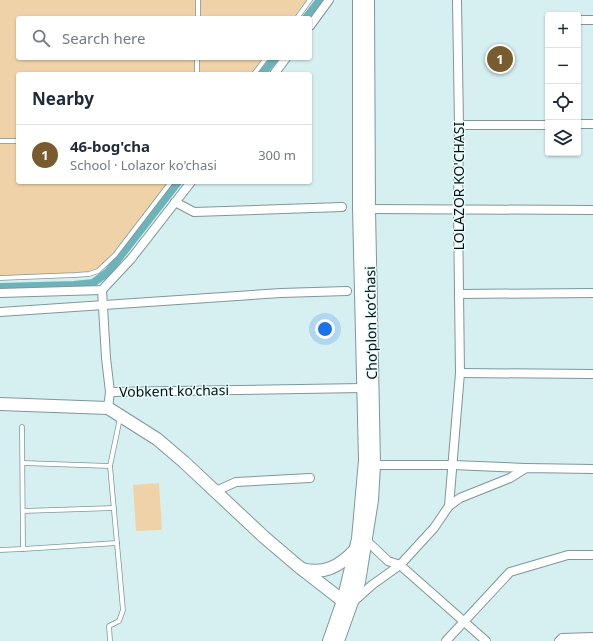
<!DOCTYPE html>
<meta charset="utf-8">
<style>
body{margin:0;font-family:"Noto Sans",sans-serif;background:#f2f2f3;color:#1f2937}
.controls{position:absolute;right:12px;top:12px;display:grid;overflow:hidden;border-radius:4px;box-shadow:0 1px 3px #0004}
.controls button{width:36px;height:36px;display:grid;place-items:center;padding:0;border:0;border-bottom:1px solid #e0e1e3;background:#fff;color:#1f2937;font:20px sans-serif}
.you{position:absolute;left:325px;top:329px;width:14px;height:14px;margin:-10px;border:3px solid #fff;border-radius:50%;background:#1a73e8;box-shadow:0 0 0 6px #1a73e833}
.badge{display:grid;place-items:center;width:26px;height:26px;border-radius:50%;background:#785c2f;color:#fff;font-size:13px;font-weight:700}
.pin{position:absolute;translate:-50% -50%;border:2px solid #fff;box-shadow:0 1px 4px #0006}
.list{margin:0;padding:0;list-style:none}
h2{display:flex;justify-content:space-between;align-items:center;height:52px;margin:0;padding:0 16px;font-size:17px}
h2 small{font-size:13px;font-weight:400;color:#747a83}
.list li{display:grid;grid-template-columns:26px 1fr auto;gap:12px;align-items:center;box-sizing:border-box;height:60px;padding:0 16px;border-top:1px solid #e0e1e3}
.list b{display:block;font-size:15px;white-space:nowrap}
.list p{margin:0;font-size:13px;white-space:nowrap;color:#747a83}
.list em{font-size:13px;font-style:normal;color:#747a83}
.icon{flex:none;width:22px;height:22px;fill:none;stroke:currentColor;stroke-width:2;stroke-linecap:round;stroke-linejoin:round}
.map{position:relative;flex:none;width:593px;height:641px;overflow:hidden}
.search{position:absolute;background:#fff;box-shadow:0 1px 3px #0004;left:16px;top:16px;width:296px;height:44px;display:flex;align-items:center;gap:10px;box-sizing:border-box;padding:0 14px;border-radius:4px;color:#747a83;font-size:15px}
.panel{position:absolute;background:#fff;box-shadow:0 1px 3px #0004;left:16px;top:72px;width:296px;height:112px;border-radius:4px}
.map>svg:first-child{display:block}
.green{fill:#efd2a8}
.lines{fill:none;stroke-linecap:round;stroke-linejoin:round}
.canal{stroke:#6db4ba;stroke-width:8}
.service-casing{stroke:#7f9799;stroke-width:5.5}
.minor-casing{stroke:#7f9799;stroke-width:10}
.secondary-casing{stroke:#7f9799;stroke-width:14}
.service{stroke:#fff;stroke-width:4}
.minor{stroke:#fff;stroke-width:8}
.secondary{stroke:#fff;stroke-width:12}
.labels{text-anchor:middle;stroke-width:3;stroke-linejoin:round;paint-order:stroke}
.street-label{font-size:14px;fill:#060e0f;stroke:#e8fcfe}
</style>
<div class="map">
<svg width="593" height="641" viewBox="0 0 593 641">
<rect width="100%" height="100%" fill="#d6f0f2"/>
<!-- green -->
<g class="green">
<path d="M0 0H307L293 18H18V58H262L251 74H18V182H169L120 245 100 267 92 271 76 273 0 276Z"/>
<path d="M159 483 162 530 136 531 133 485Z"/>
</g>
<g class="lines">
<!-- canal -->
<g class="canal">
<path d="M306 18 320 0"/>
<path d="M262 74 275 58"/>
<path d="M0 287 74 285 93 283 108 272 178 182"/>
</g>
<!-- service casing -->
<g class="service-casing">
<g id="service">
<path d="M198 18V0"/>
<path d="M297 18 310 0"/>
<path d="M197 74V58"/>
<path d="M254 74 266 58"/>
<path d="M0 141H18"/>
<path d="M0 278 75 275 89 274 98 271 115 255 171 182"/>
<path d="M22 427 23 549 117 543"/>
<path d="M23 463 110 466"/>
<path d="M23 511 114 508"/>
<path d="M0 550 23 549"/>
<path d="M110 641 109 626 119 621 123 610 110 466 120 418"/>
</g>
</g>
<!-- minor casing -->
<g class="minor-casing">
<g id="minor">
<path d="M578 20H593"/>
<path d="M310 26 329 0"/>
<path d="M274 74 286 58"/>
<path d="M578 124H593"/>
<path d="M459 125H548"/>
<path d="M175 202 194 212 342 207"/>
<path d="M369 209 593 210"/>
<path d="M102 290 106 358 110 392 108 408"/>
<path d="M0 293 102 290 131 259 191 182"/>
<path d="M459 294 593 293"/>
<path d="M0 312 281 293 347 291"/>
<path d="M460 373 593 374"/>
<path d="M110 392 363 388"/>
<path d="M374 465H453L525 468"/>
<path d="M216 491 236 482 310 478"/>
<path d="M449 506 460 373 458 210 459 125 457 0"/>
<path d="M367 541 388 561 400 565 486 641"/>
<path d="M352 603 372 585 400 565 434 528 449 506 460 498 510 478 526 468 593 469"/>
<path d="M446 641 510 572 568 555H593"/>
<path d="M559 641 562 638 593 637"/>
</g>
</g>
<!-- secondary casing -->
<g class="secondary-casing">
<g id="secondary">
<path d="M0 404 108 408 157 439 184 462 264 537 298 566 343 601 349 602"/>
<path d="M302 569C324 575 340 566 355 550"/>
<path d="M329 641 343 601 358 539 365 460 359 208V0"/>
<path d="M338 641 359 582 372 500 374 465 369 209 368 0"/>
</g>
</g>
<!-- service -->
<use href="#service" class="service"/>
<!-- minor -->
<use href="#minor" class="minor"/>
<!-- secondary -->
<use href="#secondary" class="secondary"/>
</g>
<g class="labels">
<!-- street labels -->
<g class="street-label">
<text transform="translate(459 186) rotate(-90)" y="5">LOLAZOR KO'CHASI</text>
<text transform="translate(371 323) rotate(-91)" y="5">Choʻplon koʻchasi</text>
<text transform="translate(174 391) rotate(-1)" y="5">Vobkent koʻchasi</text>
</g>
</g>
</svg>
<div class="controls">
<button>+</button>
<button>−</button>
<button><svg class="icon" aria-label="locate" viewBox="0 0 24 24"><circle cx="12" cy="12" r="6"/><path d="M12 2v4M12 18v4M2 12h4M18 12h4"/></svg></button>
<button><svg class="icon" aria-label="layers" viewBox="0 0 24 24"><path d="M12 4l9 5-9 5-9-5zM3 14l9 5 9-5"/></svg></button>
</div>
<div class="you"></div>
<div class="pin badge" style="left:500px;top:59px">1</div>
<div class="search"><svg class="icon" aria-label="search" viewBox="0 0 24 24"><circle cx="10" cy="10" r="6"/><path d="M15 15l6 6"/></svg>Search here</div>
<section class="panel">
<h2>Nearby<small></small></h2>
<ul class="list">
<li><span class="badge">1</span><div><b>46-bog'cha</b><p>School · Lolazor ko'chasi</p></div><em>300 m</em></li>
</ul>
</section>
</div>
